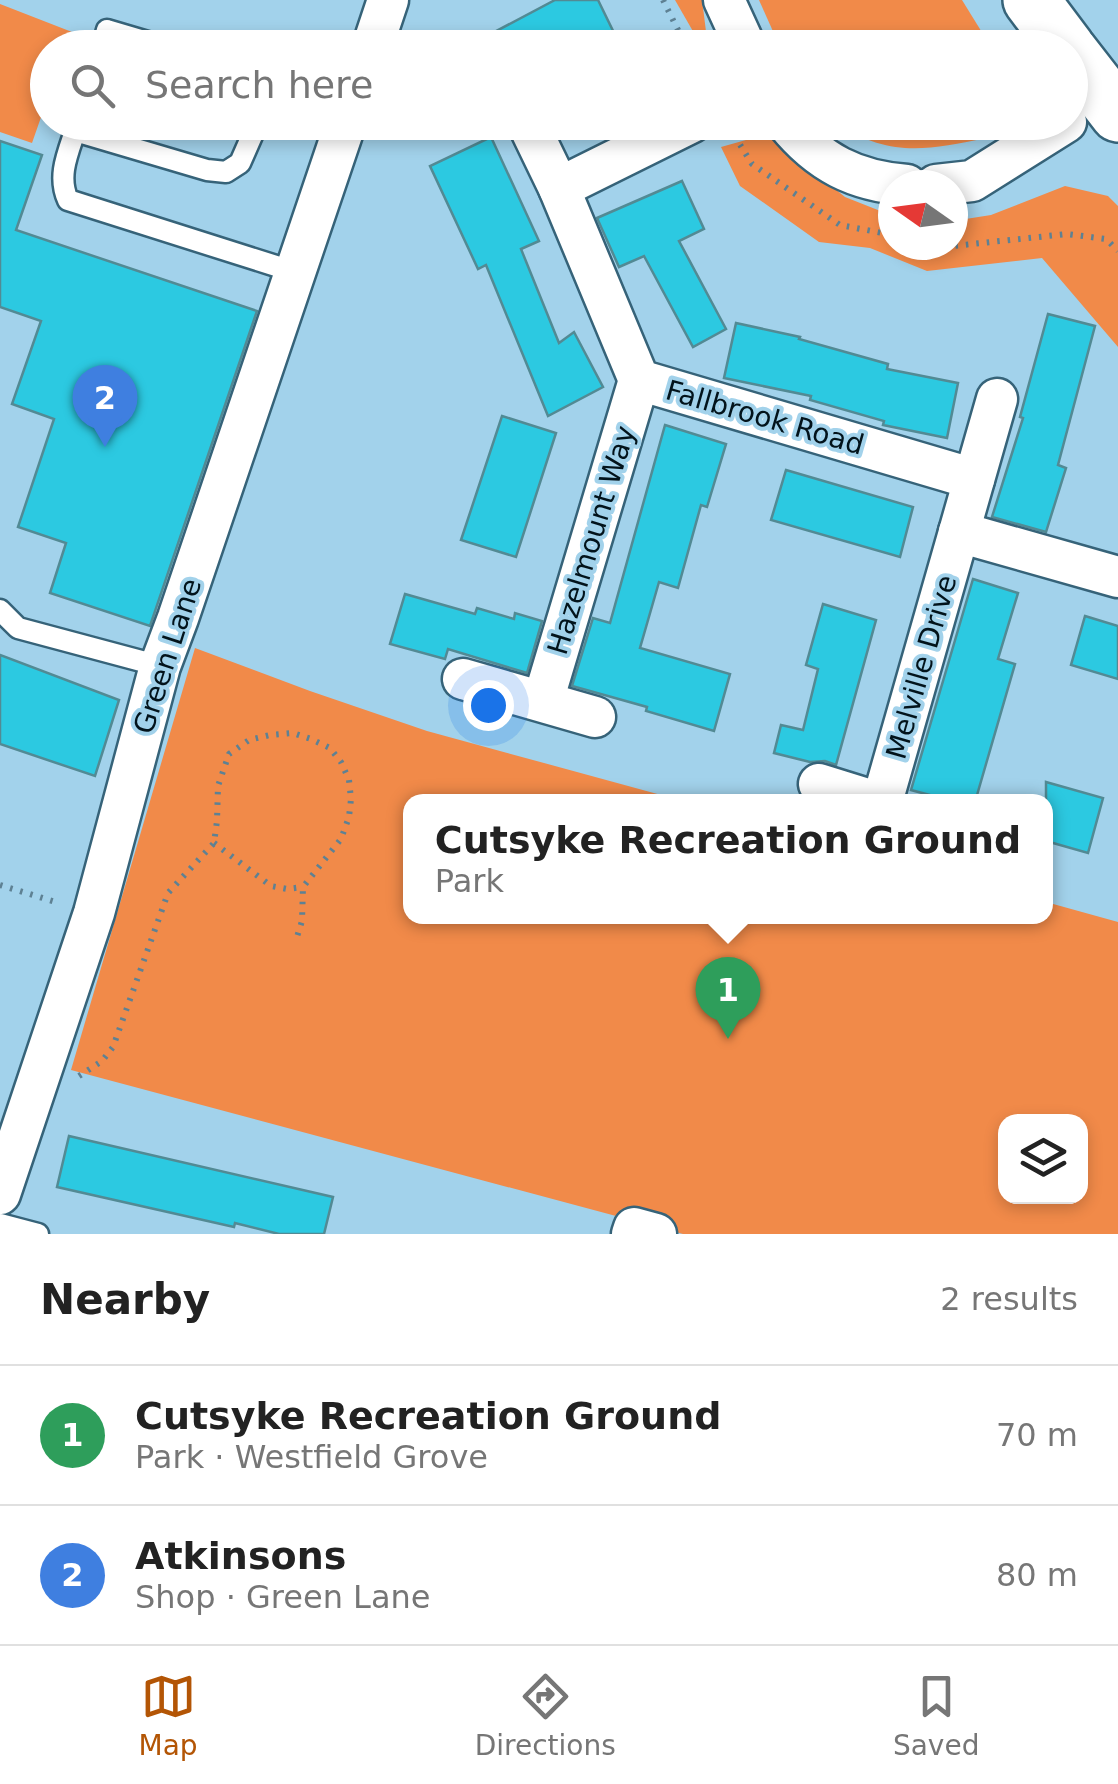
<!DOCTYPE html>
<meta charset="utf-8">
<style>
body{margin:0;font-family:"DejaVu Sans",sans-serif;background:#f6f6f6;color:#222}
.controls{position:absolute;right:30px;bottom:30px;display:grid;overflow:hidden;border-radius:20px;box-shadow:0 5px 15px #0003}
.controls button{width:90px;height:90px;display:grid;place-items:center;padding:0;border:0;border-bottom:2px solid #e0e0e0;background:#fff;color:#222;font:50px sans-serif}
.compass{position:absolute;left:878px;top:170px;width:90px;height:90px;border-radius:50%;background:#fff;box-shadow:0 5px 15px #0003;rotate:284deg}
.you{position:absolute;left:488px;top:705px;width:35px;height:35px;margin:-25px;border:8px solid #fff;border-radius:50%;background:#1a73e8;box-shadow:0 0 0 15px #1a73e833}
.badge{display:grid;place-items:center;width:65px;height:65px;border-radius:50%;background:#b35505;color:#fff;font-size:32px;font-weight:700}
.pin{position:absolute;translate:-50% -82px;filter:drop-shadow(0 2px 5px #0008)}
.pin::after{content:'';position:absolute;top:52px;width:35px;height:30px;background:inherit;clip-path:polygon(0 0,100% 0,50% 100%)}
.popup{position:absolute;left:403px;top:794px;width:650px;height:130px;box-sizing:border-box;display:grid;place-content:center;border-radius:20px;background:#fff;filter:drop-shadow(0 2px 8px #0005);font-size:32px;white-space:nowrap;color:#767676}
.popup b{font-size:38px;color:#222}
.popup::after{content:'';position:absolute;left:50%;top:100%;margin-left:-20px;border:20px solid transparent;border-top-color:#fff}
.list{margin:0;padding:0;list-style:none}
h2{display:flex;justify-content:space-between;align-items:center;height:130px;margin:0;padding:0 40px;font-size:42px}
h2 small{font-size:32px;font-weight:400;color:#767676}
.list li{display:grid;grid-template-columns:65px 1fr auto;gap:30px;align-items:center;box-sizing:border-box;height:140px;padding:0 40px;border-top:2px solid #e0e0e0}
.list b{display:block;font-size:38px;white-space:nowrap}
.list p{margin:0;font-size:32px;white-space:nowrap;color:#767676}
.list em{font-size:32px;font-style:normal;color:#767676}
.icon{flex:none;width:55px;height:55px;fill:none;stroke:currentColor;stroke-width:2;stroke-linecap:round;stroke-linejoin:round}
.map{position:relative;flex:none;width:1118px;height:1234px;overflow:hidden}
.search{position:absolute;background:#fff;box-shadow:0 5px 15px #0003;left:30px;right:30px;top:30px;height:110px;display:flex;align-items:center;gap:25px;box-sizing:border-box;padding:0 35px;border-radius:55px;color:#767676;font-size:38px}
.sheet{height:410px;background:#fff}
nav{display:flex;justify-content:space-around;align-items:center;box-sizing:border-box;height:140px;border-top:2px solid #e0e0e0;background:#fff;font-size:28px;color:#767676}
nav a{display:grid;justify-items:center;gap:5px}
nav .on{color:#b35505}
.map>svg:first-child{display:block}
.green{fill:#f18a49;fill-rule:evenodd}
.building{fill:#2cc9e1;stroke:#528a94;stroke-width:2.5}
.lines{fill:none;stroke-linecap:round;stroke-linejoin:round}
.service-casing{stroke:#366379;stroke-width:25}
.minor-casing{stroke:#366379;stroke-width:45}
.primary-casing{stroke:#366379;stroke-width:60}
.path{stroke:#5e8193;stroke-width:6;stroke-dasharray:2.5 8;stroke-linecap:butt}
.service{stroke:#fff;stroke-width:20}
.minor{stroke:#fff;stroke-width:40}
.primary{stroke:#fff;stroke-width:55}
.labels{text-anchor:middle;stroke-width:8;stroke-linejoin:round;paint-order:stroke}
.street-label{font-size:28px;fill:#02131b;stroke:#a2d2eb}
</style>
<div class="map">
<svg width="1118" height="1234" viewBox="0 0 1118 1234">
<rect width="100%" height="100%" fill="#a2d2eb"/>
<!-- green -->
<g class="green">
<path d="M675 0H702L708 47H702Z"/>
<path d="M759 0H962L983 34 987 47H780Z"/>
<path d="M0 4 72 32 66 47 48 48 47 100 32 143 0 132Z"/>
<path d="M834 123H991L987 138C925 150 892 158 834 123Z"/>
<path d="M753 138 775 140 845 197 893 216V245H953V221L991 215 1065 186 1108 196 1118 206V347L1042 258 927 271 870 248 819 242 740 186 721 147Z"/>
<path d="M195 648 310 691 427 731 683 801 410 802V916H1046V902L1118 922V1234H683L71 1070ZM1006 1122H1080V1196H1006Z"/>
</g>
<!-- building -->
<g class="building">
<path d="M555 0H598L616 37 595 48H464Z"/>
<path d="M491 137 539 241 521 249 559 343 574 332 603 387 548 416 486 265 478 269 430 166Z"/>
<path d="M0 141 42 155 16 230 257 311 150 626 50 593 66 543 18 527 54 419 12 404 41 321 0 307Z"/>
<path d="M682 181 704 229 679 241 726 329 693 347 644 256 619 267 597 218Z"/>
<path d="M1048 314 1095 326 1058 465 1066 468 1046 532 992 517 1023 418 1020 417Z"/>
<path d="M736 323 800 337 799 339 888 364 887 369 958 383 947 438 883 425 884 421 810 400 811 396 724 378Z"/>
<path d="M502 416 556 433 516 557 461 540Z"/>
<path d="M665 425 726 444 707 507 701 505 678 588 659 582 640 648 730 674 714 731 646 711 647 707 572 686 593 618 610 623Z"/>
<path d="M786 470 913 507 900 557 771 520Z"/>
<path d="M973 579 1018 593 998 659 1015 664 975 802H956L911 790Z"/>
<path d="M405 594 475 614 477 608 514 619 515 613 542 621 527 673 448 649 445 659 390 644Z"/>
<path d="M823 604 876 620 836 765 825 761 810 762 774 753 781 725 803 730 818 669 806 665Z"/>
<path d="M1085 616 1118 626V679L1071 665Z"/>
<path d="M0 655 119 700 95 776 0 744Z"/>
<path d="M1046 782 1103 798 1088 853 1046 841Z"/>
<path d="M69 1136 333 1197 324 1234H279L235 1223 234 1227 57 1187Z"/>
</g>
<g class="lines">
<!-- service casing -->
<g class="service-casing">
<g id="service">
<path d="M102 48 107 30 168 48"/>
<path d="M78 122C70 149 56 174 68 200L295 272"/>
<path d="M75 131 207 170 226 172 240 163 258 122"/>
<path d="M0 610 18 628 160 666"/>
<path d="M0 1224 38 1234"/>
</g>
</g>
<!-- minor casing -->
<g class="minor-casing">
<g id="minor">
<path d="M724 0 746 48"/>
<path d="M372 48 388 0"/>
<path d="M786 122C819 163 855 181 907 185"/>
<path d="M530 128 559 188 639 380 974 479"/>
<path d="M936 185 972 181 1066 122"/>
<path d="M559 188 692 122"/>
<path d="M959 532 1118 577"/>
<path d="M463 679 595 717"/>
<path d="M543 701 639 380"/>
<path d="M819 784 877 802"/>
<path d="M882 802 997 399"/>
<path d="M0 1194 94 913 160 666 178 618 346 122"/>
<path d="M632 1234 634 1228 656 1234"/>
</g>
</g>
<!-- primary casing -->
<g class="primary-casing">
<g id="primary">
<path d="M1031 0 1067 48"/>
<path d="M1070 52 1118 114"/>
</g>
</g>
<!-- path -->
<g class="path">
<path d="M663 0 687 48"/>
<path d="M729 127 752 164 840 225 893 235"/>
<path d="M945 245 953 246 1067 234 1106 239 1118 251"/>
<path d="M214 843 271 886 287 889 303 887"/>
<path d="M0 885 59 903"/>
<path d="M79 1076 102 1061 113 1047 168 893 214 843 217 821 218 786 229 754 249 740 270 735 293 733 311 739 330 748 341 762 349 780 351 799 349 817 341 839 303 887 302 921 296 940"/>
</g>
<!-- service -->
<use href="#service" class="service"/>
<!-- minor -->
<use href="#minor" class="minor"/>
<!-- primary -->
<use href="#primary" class="primary"/>
</g>
<g class="labels">
<!-- street labels -->
<g class="street-label">
<text transform="translate(765 417) rotate(16)" y="10">Fallbrook Road</text>
<text transform="translate(591 540) rotate(-73)" y="10">Hazelmount Way</text>
<text transform="translate(167 656) rotate(-72)" y="10">Green Lane</text>
<text transform="translate(921 667) rotate(-74)" y="10">Melville Drive</text>
</g>
</g>
</svg>
<div class="controls">
<button><svg class="icon" aria-label="layers" viewBox="0 0 24 24"><path d="M12 4l9 5-9 5-9-5zM3 14l9 5 9-5"/></svg></button>
</div>
<svg class="compass" viewBox="-18 -18 36 36"><path d="M0-13l5 13h-10z" fill="#e53935"/><path d="M0 13l5-13h-10z" fill="#767676"/></svg>
<div class="you"></div>
<div class="pin badge" style="left:728px;top:1039px;background:#2e9e5b">1</div>
<div class="popup"><b>Cutsyke Recreation Ground</b>Park</div>
<div class="pin badge" style="left:105px;top:447px;background:#3f7fe0">2</div>
<div class="search"><svg class="icon" aria-label="search" viewBox="0 0 24 24"><circle cx="10" cy="10" r="6"/><path d="M15 15l6 6"/></svg>Search here</div>
</div>
<section class="sheet">
<h2>Nearby<small>2 results</small></h2>
<ul class="list">
<li><span class="badge" style="background:#2e9e5b">1</span><div><b>Cutsyke Recreation Ground</b><p>Park · Westfield Grove</p></div><em>70 m</em></li>
<li><span class="badge" style="background:#3f7fe0">2</span><div><b>Atkinsons</b><p>Shop · Green Lane</p></div><em>80 m</em></li>
</ul>
</section>
<nav>
<a class="on"><svg class="icon" aria-label="map" viewBox="0 0 24 24"><path d="M3 6l6-2 6 2 6-2v14l-6 2-6-2-6 2zM9 4v14M15 6v14"/></svg>Map</a>
<a><svg class="icon" aria-label="directions" viewBox="0 0 24 24"><path d="M12 3l9 9-9 9-9-9zM9 14v-3h6M13 9l2 2-2 2"/></svg>Directions</a>
<a><svg class="icon" aria-label="saved" viewBox="0 0 24 24"><path d="M7 4h10v16l-5-4-5 4z"/></svg>Saved</a>
</nav>
